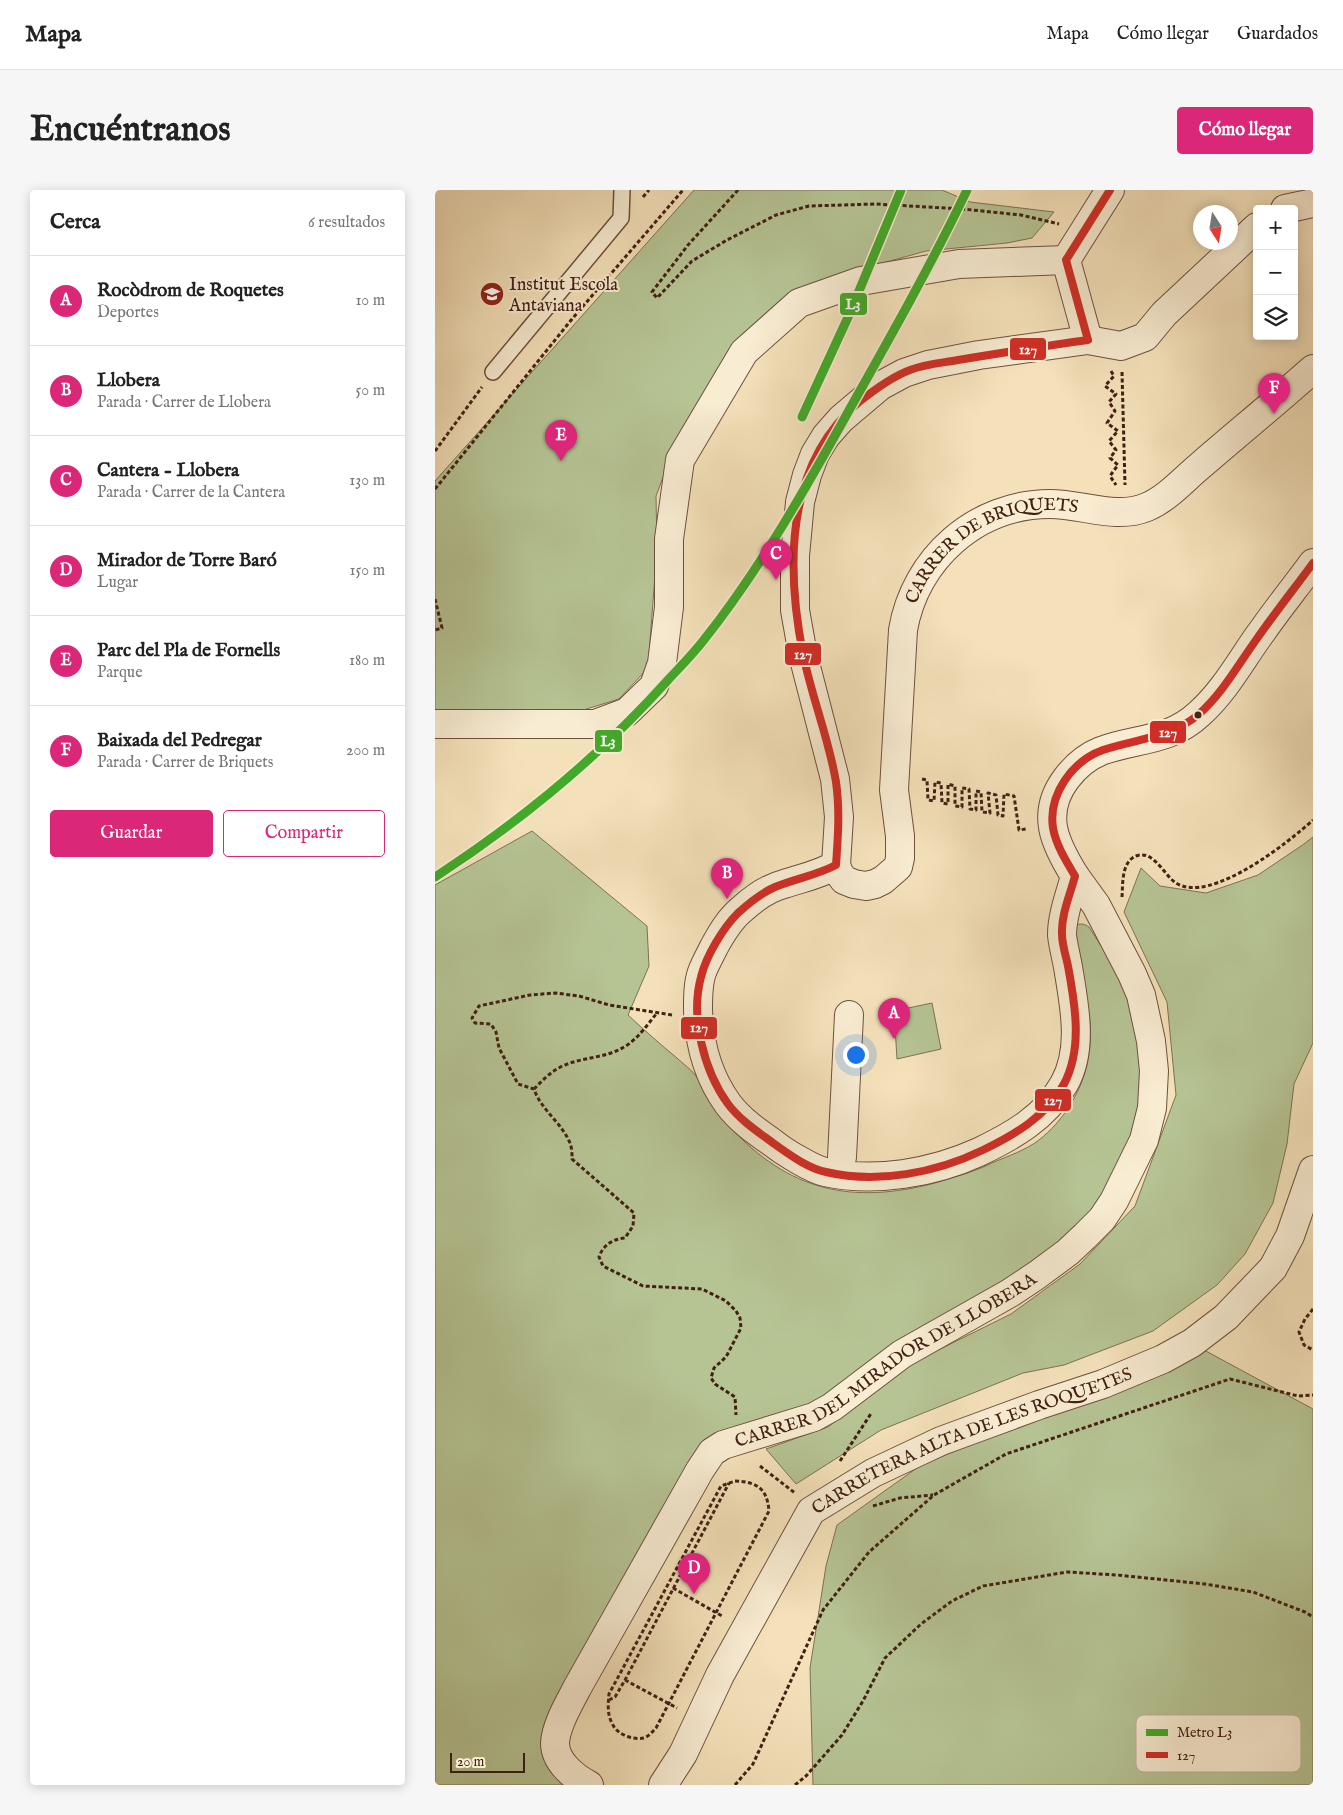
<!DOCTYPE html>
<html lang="es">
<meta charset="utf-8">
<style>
body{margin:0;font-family:"IM FELL English",serif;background:#f6f6f6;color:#222}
.controls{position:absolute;right:15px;top:15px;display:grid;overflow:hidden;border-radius:5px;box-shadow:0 2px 12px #0003}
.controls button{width:45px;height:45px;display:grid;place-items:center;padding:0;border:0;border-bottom:1px solid #e0e0e0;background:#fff;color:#222;font:25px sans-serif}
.compass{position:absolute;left:758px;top:15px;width:45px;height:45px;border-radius:50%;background:#fff;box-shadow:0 2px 12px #0003;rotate:168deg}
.scale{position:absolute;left:15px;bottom:12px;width:75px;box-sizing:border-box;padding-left:5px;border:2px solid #412014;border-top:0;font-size:14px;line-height:18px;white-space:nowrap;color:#412014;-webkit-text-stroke:4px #f8ecd2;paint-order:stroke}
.you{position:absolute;left:420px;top:864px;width:18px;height:18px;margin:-12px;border:4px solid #fff;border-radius:50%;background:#1a73e8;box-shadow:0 0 0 8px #1a73e833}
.badge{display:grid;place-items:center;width:32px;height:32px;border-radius:50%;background:#db2777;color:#fff;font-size:16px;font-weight:700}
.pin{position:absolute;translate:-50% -41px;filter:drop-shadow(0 1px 2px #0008)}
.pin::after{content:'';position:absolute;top:26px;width:18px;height:15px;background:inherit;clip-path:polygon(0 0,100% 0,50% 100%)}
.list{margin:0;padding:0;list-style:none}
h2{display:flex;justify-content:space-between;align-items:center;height:65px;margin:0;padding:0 20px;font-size:21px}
h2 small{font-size:16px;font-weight:400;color:#767676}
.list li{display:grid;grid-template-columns:32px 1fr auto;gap:15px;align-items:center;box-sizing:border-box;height:90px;padding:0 20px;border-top:1px solid #e0e0e0}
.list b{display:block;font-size:19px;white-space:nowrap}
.list p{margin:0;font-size:16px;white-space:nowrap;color:#767676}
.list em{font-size:16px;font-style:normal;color:#767676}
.actions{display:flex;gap:10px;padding:15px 20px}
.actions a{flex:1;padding:11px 0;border:1px solid #db2777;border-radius:5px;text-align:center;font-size:18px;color:#db2777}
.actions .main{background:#db2777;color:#fff}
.icon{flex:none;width:28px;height:28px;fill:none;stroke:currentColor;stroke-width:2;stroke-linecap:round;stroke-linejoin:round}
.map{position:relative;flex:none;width:878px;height:1595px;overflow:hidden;border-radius:5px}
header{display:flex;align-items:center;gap:30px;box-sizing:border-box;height:70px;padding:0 25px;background:#fff;border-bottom:1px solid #e0e0e0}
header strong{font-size:24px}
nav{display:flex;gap:28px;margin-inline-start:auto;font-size:18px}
.intro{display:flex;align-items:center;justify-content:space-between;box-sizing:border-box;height:120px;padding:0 30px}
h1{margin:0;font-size:35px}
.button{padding:12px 22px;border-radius:5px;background:#db2777;color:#fff;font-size:18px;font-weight:700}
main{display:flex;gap:30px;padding:0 30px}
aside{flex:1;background:#fff;border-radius:5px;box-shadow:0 2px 12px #0003}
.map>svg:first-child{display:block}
.green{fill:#b6c494;stroke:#7c7254}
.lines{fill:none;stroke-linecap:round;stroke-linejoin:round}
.lane-casing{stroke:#6e503e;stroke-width:18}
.street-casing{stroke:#6e503e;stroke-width:30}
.path{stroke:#412014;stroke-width:3;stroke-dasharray:4 2.5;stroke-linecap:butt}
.lane{stroke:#f8ecd2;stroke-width:15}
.street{stroke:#f8ecd2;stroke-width:28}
.bus-1-casing{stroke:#f8ecd2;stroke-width:11}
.bus-1{stroke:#d02e26;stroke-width:8}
.metro-1-casing{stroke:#f8ecd2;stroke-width:12}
.metro-1{stroke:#43a929;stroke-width:9}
.bus-dot{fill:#412014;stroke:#f8ecd2;stroke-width:2}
.labels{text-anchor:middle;stroke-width:4;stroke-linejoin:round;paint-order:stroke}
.poi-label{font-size:18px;fill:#412014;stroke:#f8ecd2;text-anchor:start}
.street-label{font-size:18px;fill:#412014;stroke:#f8ecd2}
.key{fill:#f8ecd2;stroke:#c1af99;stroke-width:1}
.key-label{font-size:14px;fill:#412014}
.line-badge{stroke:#f8ecd2;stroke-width:2}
.badge-label{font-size:14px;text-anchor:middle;font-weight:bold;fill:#fff}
</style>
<header>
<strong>Mapa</strong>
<nav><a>Mapa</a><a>Cómo llegar</a><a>Guardados</a></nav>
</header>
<div class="intro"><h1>Encuéntranos</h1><a class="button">Cómo llegar</a></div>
<main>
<aside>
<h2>Cerca<small>6 resultados</small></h2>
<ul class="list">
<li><span class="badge">A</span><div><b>Rocòdrom de Roquetes</b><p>Deportes</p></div><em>10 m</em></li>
<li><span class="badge">B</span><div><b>Llobera</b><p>Parada · Carrer de Llobera</p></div><em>50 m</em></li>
<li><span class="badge">C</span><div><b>Cantera - Llobera</b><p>Parada · Carrer de la Cantera</p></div><em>130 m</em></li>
<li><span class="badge">D</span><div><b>Mirador de Torre Baró</b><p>Lugar</p></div><em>150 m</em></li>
<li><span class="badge">E</span><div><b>Parc del Pla de Fornells</b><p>Parque</p></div><em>180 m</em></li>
<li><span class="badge">F</span><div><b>Baixada del Pedregar</b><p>Parada · Carrer de Briquets</p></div><em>200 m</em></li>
</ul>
<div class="actions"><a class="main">Guardar</a><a>Compartir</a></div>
</aside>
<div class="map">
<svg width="878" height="1595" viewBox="0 0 878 1595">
<rect width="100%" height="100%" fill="#f4e1ba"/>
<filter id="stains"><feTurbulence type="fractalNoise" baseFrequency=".004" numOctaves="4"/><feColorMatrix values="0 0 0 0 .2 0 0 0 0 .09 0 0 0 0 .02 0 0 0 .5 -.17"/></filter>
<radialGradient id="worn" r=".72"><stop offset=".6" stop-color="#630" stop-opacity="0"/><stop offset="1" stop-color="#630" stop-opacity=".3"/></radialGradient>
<!-- green -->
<g class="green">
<path d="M259 0H507L535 12 619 22 597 48 572 53 491 61 398 87 350 106 298 155 242 251 221 306 222 358 213 478 184 509 132 525 0 524V291Z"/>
<path d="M97 641 212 736 214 776 193 825C209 840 225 854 242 868 248 874 256 879 261 886 265 890 267 897 270 902 276 914 285 927 294 936 354 1001 416 1015 500 993 519 987 539 982 557 973 573 966 591 960 604 950 628 931 645 904 652 875 656 857 657 836 653 818 648 791 636 765 638 737 644 733 648 733 654 737L687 788 703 833 708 920 667 1012 624 1056 383 1214 286 1241 268 1252 117 1533 121 1582 128 1595H0V695Z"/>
<path d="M878 647V853L859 894 852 954 838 1013 810 1064 782 1095 718 1141 629 1175 588 1183 446 1240 361 1294 331 1259 393 1237 473 1175 576 1124 645 1074 700 1016 741 905 732 812 689 722 706 678 725 696 771 703 823 685 869 654Z"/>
<path d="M497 813 506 859 462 869 459 821Z"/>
<path d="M769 1160 878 1219V1595H378L375 1478 391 1376 402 1335 486 1275Z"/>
</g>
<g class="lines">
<!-- lane casing -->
<g class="lane-casing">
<path id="lane" d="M58 182 186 28 187 0"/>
</g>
<!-- street casing -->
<g class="street-casing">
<g id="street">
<path d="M850 19 878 13"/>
<path id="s1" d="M822 37 729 124 710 147 686 156 653 150 544 165 493 175 469 183 445 196 406 229 391 246 380 264 372 285 365 312 360 366V420L368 465 400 589 404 627 401 675 404 683 409 690 419 694 431 696 440 694 448 690 463 677 465 668V646L459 600 468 440C480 369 541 314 615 314 648 314 681 330 712 317 733 308 749 289 766 275 803 243 841 212 878 179"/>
<path d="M653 150 631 70 675 0"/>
<path d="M0 534H160L192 522 219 496 227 473 234 417V349L245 270 309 162 364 113 426 91 524 74 631 70"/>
<path d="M401 675C384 685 367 688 349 694 333 698 318 709 306 720 294 730 286 744 279 757 275 765 270 774 267 782 263 793 263 807 263 819 264 854 272 885 293 914 305 930 322 942 338 953 349 962 377 979 390 982 440 993 498 983 544 962 577 946 610 928 629 894 649 859 639 814 633 777 631 766 628 755 627 745 627 725 635 705 640 686 620 654 605 624 631 589 640 577 651 567 666 561 701 548 734 552 764 524 791 500 807 468 828 440 844 417 862 395 878 373"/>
<path d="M407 967 414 825"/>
<path id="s2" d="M154 1595C139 1587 120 1572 120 1553 121 1535 134 1514 142 1498L265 1280 277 1262 288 1255 379 1227 397 1217 467 1164 575 1103 602 1085 633 1062 650 1046 667 1029 679 1011 709 950 717 918 719 881 716 851 706 805 697 784 661 715 640 686"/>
<path id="s3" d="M228 1595 248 1564 285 1485 376 1321 438 1283 506 1251 604 1215 668 1194 728 1169 757 1153 791 1127 838 1078 855 1046 878 980"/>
</g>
</g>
<!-- path -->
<g class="path">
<path d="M303 0 253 55 217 102 222 108 257 71 292 50 341 25 374 16 441 14 528 19 586 25 624 34"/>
<path d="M208 7 214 0"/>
<path d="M676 181 679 186 670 196 681 204 674 212 680 221 672 233 683 241 674 251 681 260 675 268 683 275 675 286 681 295"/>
<path d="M687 182 690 295"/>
<path d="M0 261 47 197"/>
<path d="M0 299 137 129 248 0"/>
<path d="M0 409 7 438 0 440"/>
<path d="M487 589 492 590 493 610 499 611 500 592 506 593 507 613 513 614V594L520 596V616L527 617V598L534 599 535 619 541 620V601L546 602 547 622 555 623 553 603 561 605 563 625 568 626 569 604 579 606 584 640 591 639V637"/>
<path d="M687 707C688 693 686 668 705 665 720 663 730 686 741 693 775 715 854 652 878 630"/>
<path d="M237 825 174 815 144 806 120 803 95 805 44 816 37 828 40 833 56 834 61 842 64 858 83 894 99 899C106 920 127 933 135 953 137 958 137 964 137 969L199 1023 198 1036 190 1048C178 1049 168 1055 164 1067L168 1076 208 1096 267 1099 291 1111 301 1121 305 1128 306 1138 291 1167 279 1178 276 1188 280 1194 300 1207 301 1225"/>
<path d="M99 899C108 890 117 880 130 875 149 867 171 868 189 857 203 849 212 835 222 823"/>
<path d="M878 1119 870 1129 864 1142 869 1155 878 1160"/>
<path d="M405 1271 437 1222"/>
<path d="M325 1276 360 1303"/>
<path d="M300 1291C322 1292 332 1298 334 1321L221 1538C217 1542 214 1546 209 1548 198 1550 183 1545 178 1535 172 1525 173 1515 174 1504L286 1296Z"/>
<path d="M438 1316 465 1308 498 1305"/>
<path d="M238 1398 287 1426"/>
<path d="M190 1490 242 1518"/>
<path d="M174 1510 180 1507 190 1490 294 1293"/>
<path d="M300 1595 318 1574 388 1420 434 1362 499 1305 571 1264 795 1189 863 1206 878 1205"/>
<path d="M360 1595 371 1586 407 1545 428 1511 450 1468 486 1434 517 1411 548 1396 632 1382 682 1385 770 1394 818 1402 870 1422 878 1427"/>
</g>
<!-- lane -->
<use href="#lane" class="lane"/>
<!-- street -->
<use href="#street" class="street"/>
<!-- bus-1 casing -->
<g class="bus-1-casing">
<path id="bus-1" d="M675 0 631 70 653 150C609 156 566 163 523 170 506 173 490 174 475 180 456 187 439 200 424 212 350 274 351 377 368 464 377 508 394 549 401 592 405 620 403 647 401 675 382 685 360 689 340 697 326 703 314 713 303 723 288 738 271 766 266 787 255 827 269 881 293 914 305 930 322 941 338 953 354 964 372 978 391 982 442 994 501 983 548 960 579 945 612 926 629 894 648 858 640 814 633 776 631 766 627 755 627 744 626 725 635 705 640 686 631 671 621 655 618 638 613 605 637 571 668 560 701 549 735 548 763 525 787 504 803 475 821 450 839 424 859 399 878 373"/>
</g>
<!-- bus-1 -->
<use href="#bus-1" class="bus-1"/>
<!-- metro-1 casing -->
<g class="metro-1-casing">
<g id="metro-1">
<path d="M367 227 414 125 466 0"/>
<path d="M0 687C86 631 164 567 233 490 245 477 257 465 268 451 326 378 372 296 417 215 457 144 497 73 532 0"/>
</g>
</g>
<!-- metro-1 -->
<use href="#metro-1" class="metro-1"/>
</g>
<!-- icons -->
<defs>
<g id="school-disc" transform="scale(1.25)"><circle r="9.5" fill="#8f2418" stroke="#f8ecd2"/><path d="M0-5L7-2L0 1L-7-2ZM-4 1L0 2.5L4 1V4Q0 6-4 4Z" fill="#fff"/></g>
</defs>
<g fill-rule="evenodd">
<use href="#school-disc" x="57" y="104"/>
</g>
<!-- markers -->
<circle class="bus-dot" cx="763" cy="525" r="4.5"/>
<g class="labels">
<!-- poi labels -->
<g class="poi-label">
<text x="74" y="100">Institut Escola<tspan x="74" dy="21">Antaviana</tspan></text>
</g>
<!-- street labels -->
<g class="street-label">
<text dy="6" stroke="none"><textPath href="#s1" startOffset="1394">CARRER DE BRIQUETS</textPath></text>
<text dy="6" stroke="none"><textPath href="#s2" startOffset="586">CARRER DEL MIRADOR DE LLOBERA</textPath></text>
<text dy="6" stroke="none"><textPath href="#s3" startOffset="488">CARRETERA ALTA DE LES ROQUETES</textPath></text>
</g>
</g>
<!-- legend -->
<rect x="701" y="1525" width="165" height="57" rx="8" class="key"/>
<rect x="711" y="1539" width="22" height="7" fill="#43a929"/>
<rect x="711" y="1562" width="22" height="6" fill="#d02e26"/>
<g class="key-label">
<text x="742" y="1547">Metro L3</text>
<text x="742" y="1570">127</text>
</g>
<g class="line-badge">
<rect x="404" y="102" width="29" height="24" rx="5" fill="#43a929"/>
<rect x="574" y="147" width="38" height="24" rx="5" fill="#d02e26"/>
<rect x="349" y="452" width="38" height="24" rx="5" fill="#d02e26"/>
<rect x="714" y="530" width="38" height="24" rx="5" fill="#d02e26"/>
<rect x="159" y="539" width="29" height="24" rx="5" fill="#43a929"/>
<rect x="245" y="826" width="38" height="24" rx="5" fill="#d02e26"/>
<rect x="599" y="898" width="38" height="24" rx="5" fill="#d02e26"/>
</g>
<g class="badge-label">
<text x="418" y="119">L3</text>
<text x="593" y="164">127</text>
<text x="368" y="469">127</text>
<text x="733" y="547">127</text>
<text x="173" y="556">L3</text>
<text x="264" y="842">127</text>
<text x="618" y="915">127</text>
</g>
<rect width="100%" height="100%" filter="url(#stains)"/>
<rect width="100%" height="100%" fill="url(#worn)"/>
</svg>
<div class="controls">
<button>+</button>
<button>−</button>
<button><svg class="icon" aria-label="layers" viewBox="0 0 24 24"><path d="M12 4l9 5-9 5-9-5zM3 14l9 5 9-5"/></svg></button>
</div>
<svg class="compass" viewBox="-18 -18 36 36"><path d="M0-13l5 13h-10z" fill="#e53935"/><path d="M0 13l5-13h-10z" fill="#767676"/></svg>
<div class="scale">20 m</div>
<div class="you"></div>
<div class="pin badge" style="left:459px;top:849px">A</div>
<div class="pin badge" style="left:292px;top:709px">B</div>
<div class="pin badge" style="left:341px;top:390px">C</div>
<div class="pin badge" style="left:259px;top:1404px">D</div>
<div class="pin badge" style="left:126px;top:271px">E</div>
<div class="pin badge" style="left:839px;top:224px">F</div>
</div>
</main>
